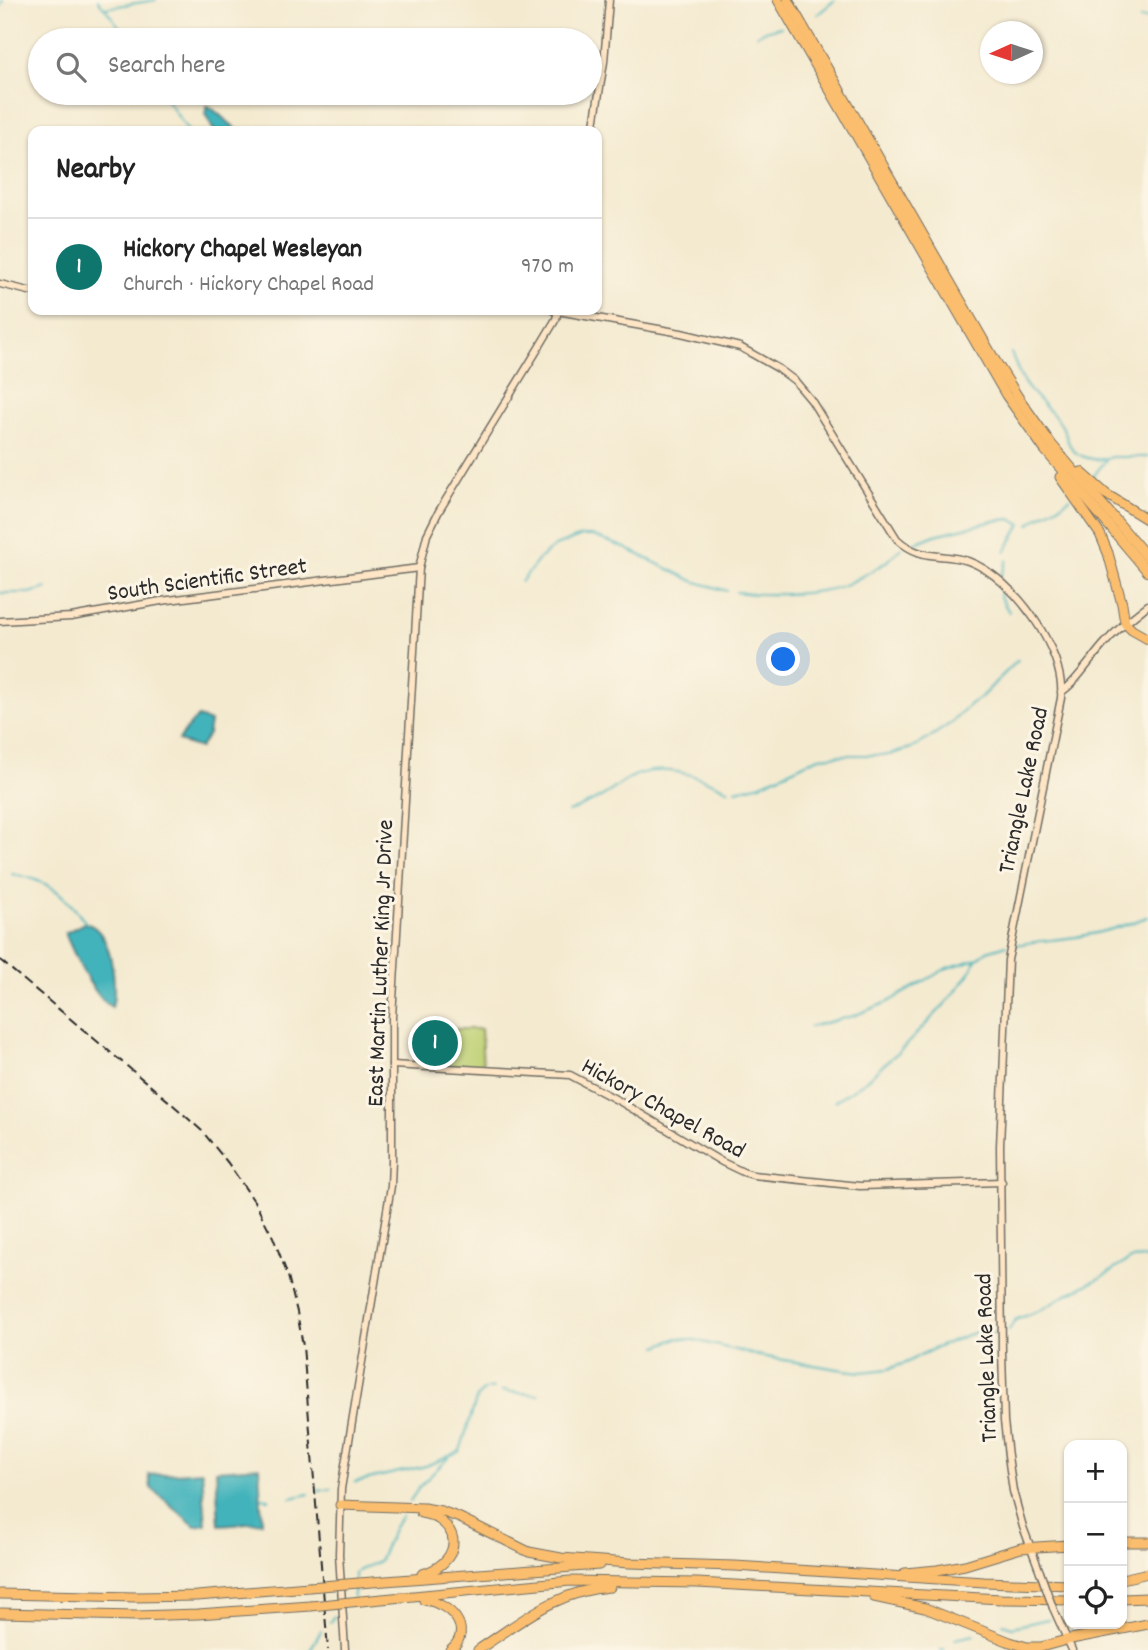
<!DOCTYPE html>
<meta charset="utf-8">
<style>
body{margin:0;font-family:Dekko,sans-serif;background:#f2f2f2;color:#222}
.controls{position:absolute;right:21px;bottom:21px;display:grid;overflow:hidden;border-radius:14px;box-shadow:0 2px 5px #0004}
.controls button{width:63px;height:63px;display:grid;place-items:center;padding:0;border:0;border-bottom:2px solid #e0e0e0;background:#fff;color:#222;font:35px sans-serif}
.compass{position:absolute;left:980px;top:21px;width:63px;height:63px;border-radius:50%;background:#fff;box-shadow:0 2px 5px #0004;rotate:267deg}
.you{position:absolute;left:784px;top:660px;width:24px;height:24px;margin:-18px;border:5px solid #fff;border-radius:50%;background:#1a73e8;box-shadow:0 0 0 10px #1a73e833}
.badge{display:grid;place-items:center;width:46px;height:46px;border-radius:50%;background:#0f766e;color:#fff;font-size:23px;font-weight:700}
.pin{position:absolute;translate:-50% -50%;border:4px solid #fff;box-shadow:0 2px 7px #0006}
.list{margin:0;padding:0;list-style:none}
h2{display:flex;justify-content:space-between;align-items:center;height:91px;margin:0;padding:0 28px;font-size:30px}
h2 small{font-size:23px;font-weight:400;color:#767676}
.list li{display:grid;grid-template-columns:46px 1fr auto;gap:21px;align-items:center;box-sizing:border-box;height:98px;padding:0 28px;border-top:2px solid #e0e0e0}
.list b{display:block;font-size:26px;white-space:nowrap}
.list p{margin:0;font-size:23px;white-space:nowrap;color:#767676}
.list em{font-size:23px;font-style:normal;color:#767676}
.icon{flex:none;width:38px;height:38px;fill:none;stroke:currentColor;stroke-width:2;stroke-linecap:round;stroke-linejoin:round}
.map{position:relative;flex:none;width:1148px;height:1650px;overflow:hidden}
.search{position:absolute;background:#fff;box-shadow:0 2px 5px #0004;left:28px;top:28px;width:574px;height:77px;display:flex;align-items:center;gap:18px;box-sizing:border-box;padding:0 24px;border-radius:38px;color:#767676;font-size:26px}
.panel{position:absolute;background:#fff;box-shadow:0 2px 5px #0004;left:28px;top:126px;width:574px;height:189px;border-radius:14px}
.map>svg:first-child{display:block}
.green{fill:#bed073;stroke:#747e4f;stroke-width:2}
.water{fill:#43b3bb;stroke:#376f73;stroke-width:2}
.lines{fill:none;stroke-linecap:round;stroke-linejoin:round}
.stream{stroke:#43b3bb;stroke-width:2}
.secondary-casing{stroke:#716e65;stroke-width:9}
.highway-casing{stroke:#716e65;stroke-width:11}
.secondary{stroke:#fde5c5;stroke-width:6}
.highway{stroke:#fbbe6e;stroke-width:9}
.rail{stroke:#2b2b2b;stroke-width:2;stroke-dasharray:10 5;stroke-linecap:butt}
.secondary-bridge-casing{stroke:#716e65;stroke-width:9;stroke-linecap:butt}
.highway-bridge-casing{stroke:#716e65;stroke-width:11;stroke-linecap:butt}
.secondary-bridge{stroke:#fde5c5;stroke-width:6}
.highway-bridge{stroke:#fbbe6e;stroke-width:9}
.labels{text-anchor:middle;stroke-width:6;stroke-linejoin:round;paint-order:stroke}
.street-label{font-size:24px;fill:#2b2b2b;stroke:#fcf5e5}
</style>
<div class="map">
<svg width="1148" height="1650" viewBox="0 0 1148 1650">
<rect width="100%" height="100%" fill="#fcf5e5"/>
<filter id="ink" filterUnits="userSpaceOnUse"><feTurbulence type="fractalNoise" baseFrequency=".0143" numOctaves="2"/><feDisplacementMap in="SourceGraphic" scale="14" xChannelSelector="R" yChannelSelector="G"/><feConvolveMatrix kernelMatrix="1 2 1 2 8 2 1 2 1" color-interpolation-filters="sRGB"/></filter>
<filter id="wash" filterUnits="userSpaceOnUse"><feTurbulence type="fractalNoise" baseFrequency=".00686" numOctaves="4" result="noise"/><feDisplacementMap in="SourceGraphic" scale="28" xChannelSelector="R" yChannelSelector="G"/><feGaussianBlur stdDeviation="1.57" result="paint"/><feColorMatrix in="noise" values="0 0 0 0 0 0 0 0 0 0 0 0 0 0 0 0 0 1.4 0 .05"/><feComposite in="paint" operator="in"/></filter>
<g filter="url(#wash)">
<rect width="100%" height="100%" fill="#f4ead0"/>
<!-- green -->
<path class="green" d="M445 1029H481L483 1068 444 1065Z"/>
<!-- water -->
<g class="water">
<path d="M207 106 210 107 239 131H214L205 114Z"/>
<path d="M198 717 210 722 208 734 200 748 178 741 187 728Z"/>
<path d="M84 923C112 927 118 986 112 1007 92 996 74 954 65 933Z"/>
<path d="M259 1467 262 1522 219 1525 216 1470Z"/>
<path d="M202 1471 206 1524 195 1526 151 1488 149 1475Z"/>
</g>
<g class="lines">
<!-- stream -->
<g class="stream">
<path d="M98 0 130 40"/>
<path d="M0 7 3 0"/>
<path d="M105 8 156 0"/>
<path d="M818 14 835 0"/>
<path d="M1140 19H1148"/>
<path d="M757 35 764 31 781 27"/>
<path d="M162 93 188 131"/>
<path d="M1011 353C1016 363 1019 378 1027 387 1037 400 1051 410 1060 423 1067 432 1066 445 1075 452 1084 459 1101 462 1112 457H1148"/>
<path d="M1092 478 1106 460"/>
<path d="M1029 525C1041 513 1057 509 1070 498"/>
<path d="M910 545 935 535 994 521 1011 519 1017 523 1022 524"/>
<path d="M1005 552 1020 526"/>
<path d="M1001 576 1007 560"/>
<path d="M521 582 541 557 555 546 582 536H593L623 547 693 581 727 591"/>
<path d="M1000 585V597L1009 612"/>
<path d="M736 592C765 596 827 596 853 581 864 575 876 569 886 562 891 557 896 552 902 548"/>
<path d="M0 593H30L47 588"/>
<path d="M736 790 761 784 819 757 845 755H889L917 746 951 723 970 704 981 697 1018 660"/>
<path d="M568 812C584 806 599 799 612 790 618 786 624 781 630 778 661 761 699 776 729 790"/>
<path d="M12 874C51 881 63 893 86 923"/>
<path d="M1015 945C1035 941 1055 940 1076 937 1100 933 1125 926 1147 917"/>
<path d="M809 1027 853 1016 888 1002 947 968 977 959"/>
<path d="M835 1101 863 1083 905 1046 946 1003 968 976 976 960 987 951 1007 945"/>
<path d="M1009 1330 1015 1320 1041 1310 1066 1295 1100 1278 1131 1259 1147 1258"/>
<path d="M658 1346 678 1338 694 1340 760 1356 844 1370 862 1372 888 1369 908 1362 920 1355 964 1336 983 1330 994 1334"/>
<path d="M502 1391 539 1395"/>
<path d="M355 1482 426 1466 460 1451 477 1397C482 1392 487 1387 494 1389"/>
<path d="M318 1491 331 1489"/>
<path d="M262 1498 269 1499"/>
<path d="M291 1498 309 1494"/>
<path d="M410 1501 420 1486 449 1457"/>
<path d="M355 1579V1572L379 1561 394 1527 402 1516"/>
<path d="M353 1599 355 1588"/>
<path d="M1064 1613H1069"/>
<path d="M330 1622 334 1616"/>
<path d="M1003 1624 1012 1627 1048 1619"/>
<path d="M1071 1624H1072"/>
<path d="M955 1639 974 1635"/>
<path d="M310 1650 321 1631"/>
<path d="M941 1650 945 1649"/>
</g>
</g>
</g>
<g filter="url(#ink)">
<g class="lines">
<!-- secondary casing -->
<g class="secondary-casing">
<g id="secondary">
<path d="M593 131 604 62 609 0"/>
<path d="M0 284 33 292"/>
<path d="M552 310 681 333 740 347 779 369 795 381 811 400 897 539C922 562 941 552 968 561 1013 577 1066 650 1061 698L1008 960 1000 1146 1002 1352 1004 1421 1008 1456 1013 1491 1023 1527 1040 1572"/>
<path d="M0 621 71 617 161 601 419 568"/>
<path d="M1061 692C1074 686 1094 654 1106 642 1118 628 1133 617 1148 605"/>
<path d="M392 1065 570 1075 619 1101 722 1162 743 1172 753 1175 860 1186 1002 1182"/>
<path d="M1053 1608 1072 1650"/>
<path d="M345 1650 339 1554 341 1489 391 1186 392 1160V1017L419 568 427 535 439 511 538 349 556 319 558 310"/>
</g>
</g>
<!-- highway casing -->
<g class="highway-casing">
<g id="highway">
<path d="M778 0 1006 395 1045 450 1148 572"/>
<path d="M788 0 996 362 1018 397 1052 445 1148 558"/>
<path d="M1081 472 1106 494 1148 520"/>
<path d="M1060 477 1100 534 1108 553 1122 604 1125 623 1132 630 1148 639"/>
<path d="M340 1505 424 1508 441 1511 460 1518 529 1552 561 1558 629 1563 735 1566 984 1582 1069 1585"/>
<path d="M421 1513C427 1514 434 1516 438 1519 467 1538 450 1567 422 1574"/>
<path d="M1122 1542H1148"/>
<path d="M905 1573 937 1570 965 1565 1021 1548 1069 1545"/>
<path d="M1122 1579 1148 1573"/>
<path d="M359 1583 599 1565"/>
<path d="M0 1594 136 1597 197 1596 309 1587"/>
<path d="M874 1597 925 1608 1010 1642 1027 1647H1041L1066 1640 1148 1624"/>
<path d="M1122 1599 1148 1598"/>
<path d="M424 1600C448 1602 476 1629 450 1650"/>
<path d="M361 1601 570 1581 697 1583 1001 1599 1069 1600"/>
<path d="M0 1613 136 1616 198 1614 311 1606"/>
<path d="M478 1650C520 1622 558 1590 610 1587"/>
</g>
</g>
<!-- secondary -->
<use href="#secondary" class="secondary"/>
<!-- highway -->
<use href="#highway" class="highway"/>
<!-- rail -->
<path class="rail" d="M0 960 171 1103 202 1131 228 1163 254 1201 273 1237 288 1276 297 1312 303 1346 328 1650"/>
<!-- secondary-bridge casing -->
<g class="secondary-bridge-casing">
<path id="secondary-bridge" d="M1040 1572 1053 1608"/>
</g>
<!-- highway-bridge casing -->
<g class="highway-bridge-casing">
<g id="highway-bridge">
<path d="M309 1587 359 1583"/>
<path d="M311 1606 361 1601"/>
</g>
</g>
<!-- secondary-bridge -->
<use href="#secondary-bridge" class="secondary-bridge"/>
<!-- highway-bridge -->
<use href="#highway-bridge" class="highway-bridge"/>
</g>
</g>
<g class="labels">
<!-- street labels -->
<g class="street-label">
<text transform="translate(207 578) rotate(-8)" y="8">South Scientific Street</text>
<text transform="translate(1022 790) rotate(-78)" y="8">Triangle Lake Road</text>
<text transform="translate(379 963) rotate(-88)" y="8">East Martin Luther King Jr Drive</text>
<text transform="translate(664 1107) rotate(29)" y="8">Hickory Chapel Road</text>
<text transform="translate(985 1358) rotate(-92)" y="8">Triangle Lake Road</text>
</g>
</g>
</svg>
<div class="controls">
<button>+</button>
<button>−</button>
<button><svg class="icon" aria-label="locate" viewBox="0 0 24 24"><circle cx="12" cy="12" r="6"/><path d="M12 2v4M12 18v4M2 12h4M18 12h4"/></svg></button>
</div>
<svg class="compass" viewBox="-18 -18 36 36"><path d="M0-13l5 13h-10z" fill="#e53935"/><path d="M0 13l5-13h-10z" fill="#767676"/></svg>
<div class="you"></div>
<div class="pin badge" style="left:435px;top:1043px">1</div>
<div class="search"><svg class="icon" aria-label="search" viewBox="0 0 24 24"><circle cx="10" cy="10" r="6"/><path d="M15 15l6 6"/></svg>Search here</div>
<section class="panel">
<h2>Nearby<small></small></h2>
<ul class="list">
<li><span class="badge">1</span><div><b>Hickory Chapel Wesleyan</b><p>Church · Hickory Chapel Road</p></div><em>970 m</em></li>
</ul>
</section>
</div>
